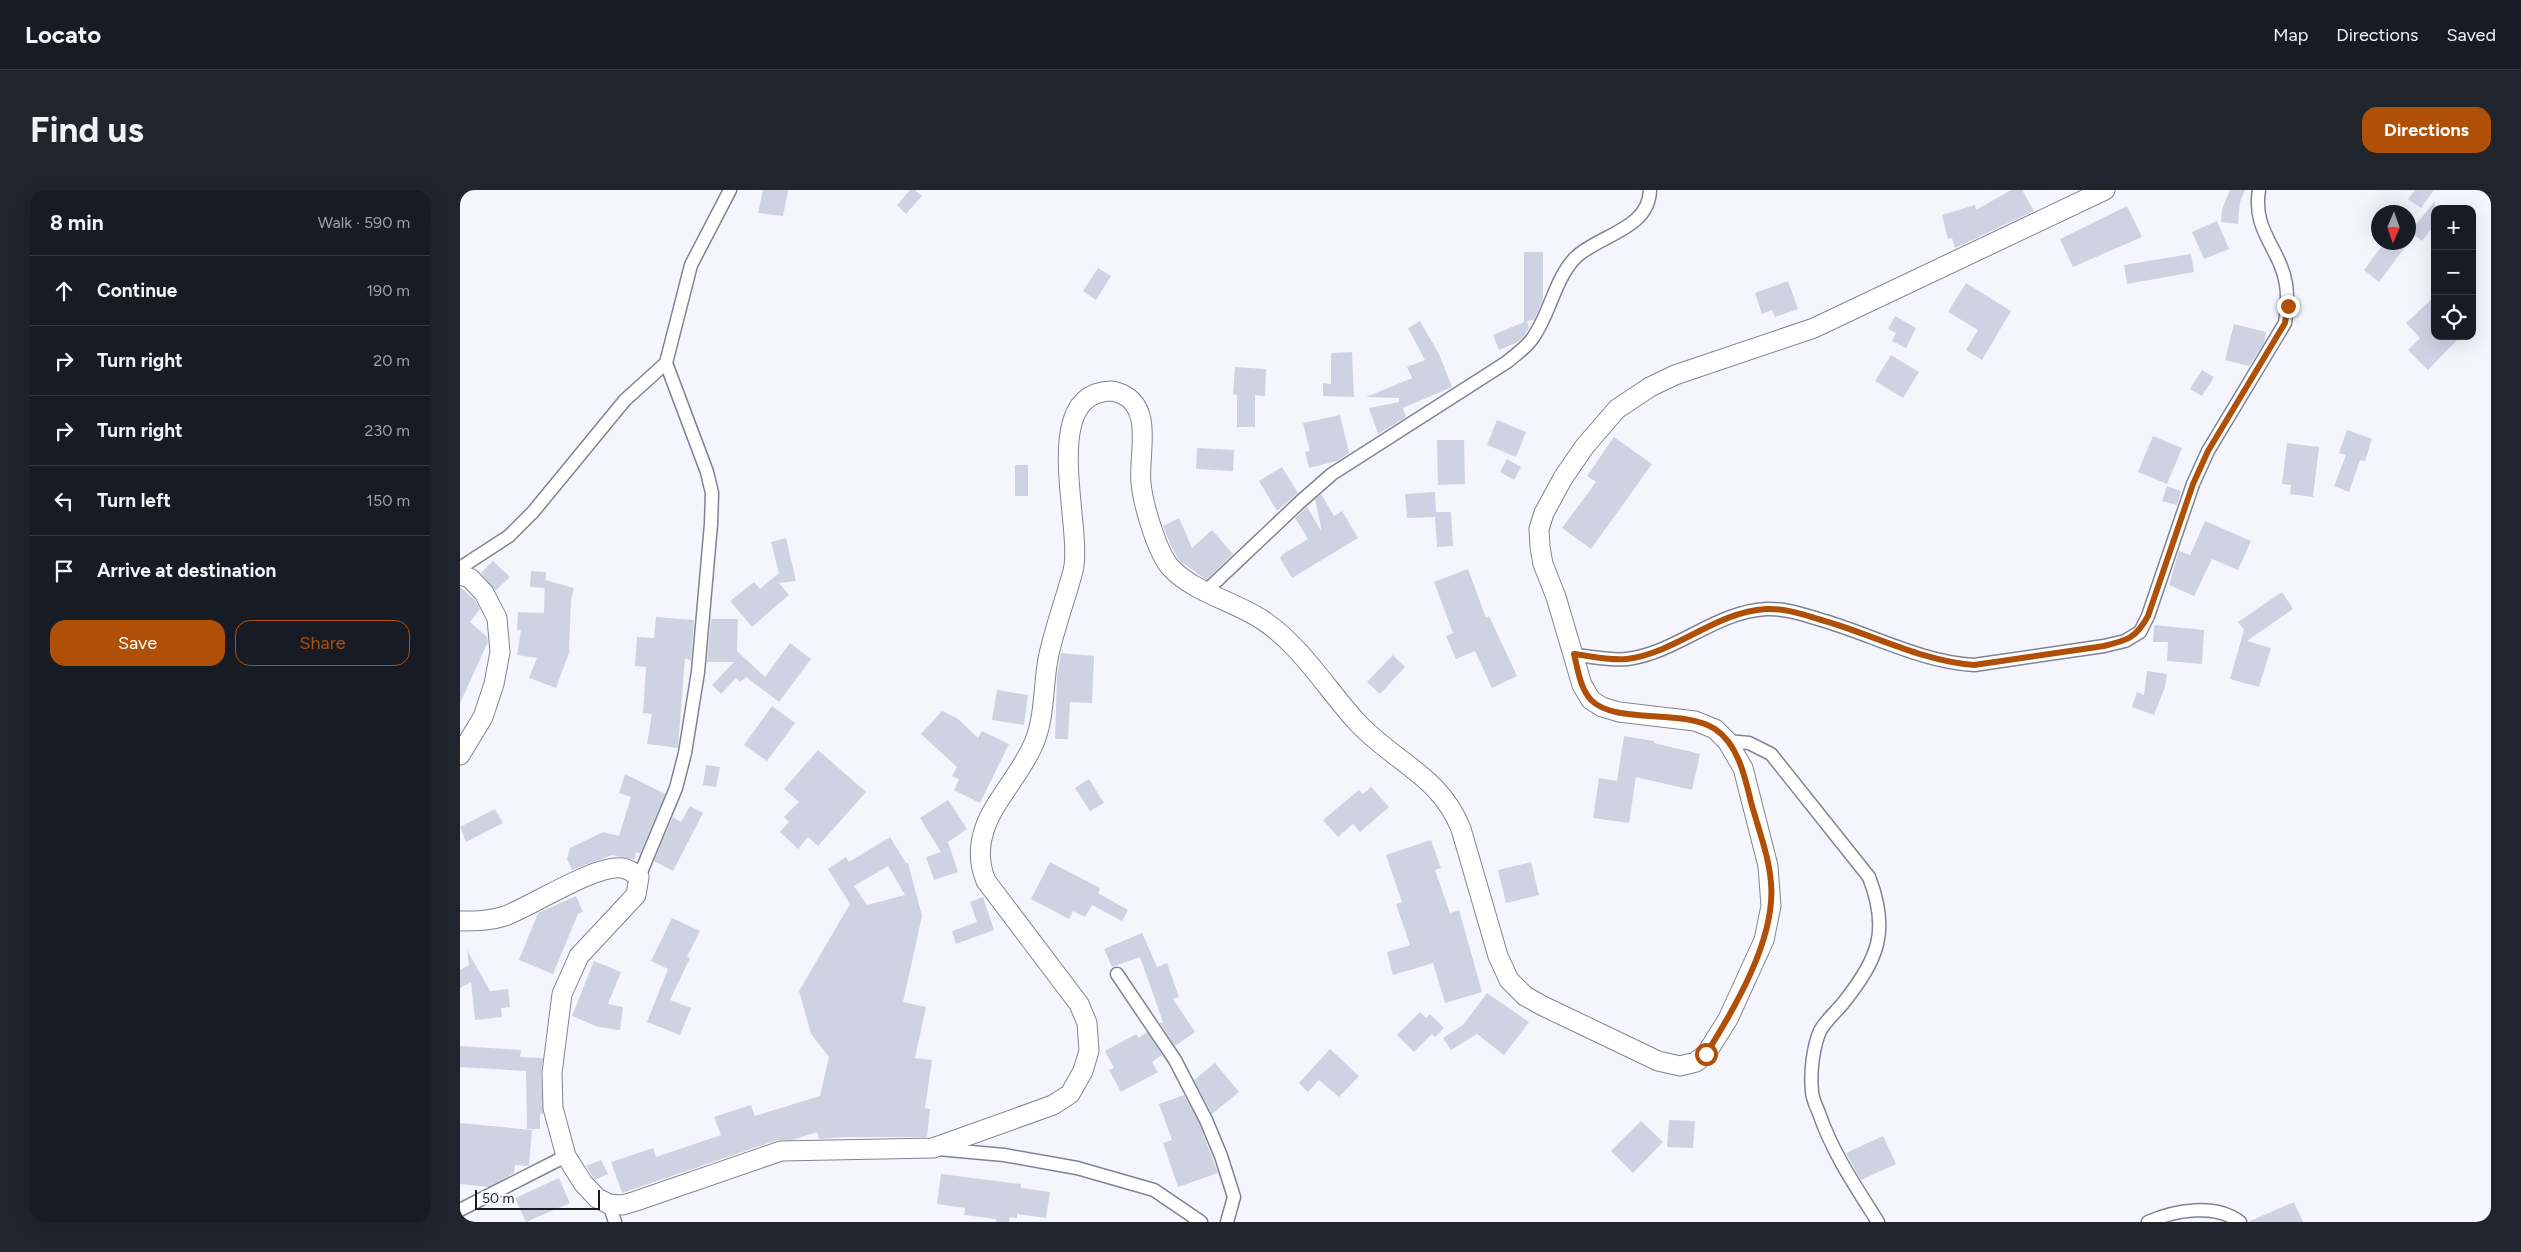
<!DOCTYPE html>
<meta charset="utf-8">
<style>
body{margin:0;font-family:Figtree,sans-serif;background:#20242c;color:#f1f3f6}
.controls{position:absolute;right:15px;top:15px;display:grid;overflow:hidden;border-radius:10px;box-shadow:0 5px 20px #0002}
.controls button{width:45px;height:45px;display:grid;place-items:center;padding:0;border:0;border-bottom:1px solid #363941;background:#171b24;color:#f1f3f6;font:25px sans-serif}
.compass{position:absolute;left:1911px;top:15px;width:45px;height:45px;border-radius:50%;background:#171b24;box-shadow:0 5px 20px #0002;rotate:182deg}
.scale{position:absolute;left:15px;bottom:12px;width:125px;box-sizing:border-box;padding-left:5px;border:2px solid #1b1c22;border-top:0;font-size:14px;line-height:18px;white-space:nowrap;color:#1b1c22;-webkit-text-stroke:4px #f5f6fd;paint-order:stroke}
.stop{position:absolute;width:15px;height:15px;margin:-11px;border:4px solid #b05008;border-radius:50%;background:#fff}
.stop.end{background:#b05008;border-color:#fff;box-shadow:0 1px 5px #0008}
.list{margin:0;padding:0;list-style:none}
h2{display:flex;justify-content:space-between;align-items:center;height:65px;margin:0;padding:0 20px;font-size:21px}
h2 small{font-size:16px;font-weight:400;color:#9ea1a6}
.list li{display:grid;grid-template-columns:32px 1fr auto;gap:15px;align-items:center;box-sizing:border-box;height:70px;padding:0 20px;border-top:1px solid #363941}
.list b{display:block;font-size:19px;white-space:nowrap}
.list em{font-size:16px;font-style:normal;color:#9ea1a6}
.actions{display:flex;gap:10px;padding:15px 20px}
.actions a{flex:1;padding:11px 0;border:1px solid #b05008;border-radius:15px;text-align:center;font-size:18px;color:#b05008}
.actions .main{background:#b05008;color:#fff}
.icon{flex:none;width:28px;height:28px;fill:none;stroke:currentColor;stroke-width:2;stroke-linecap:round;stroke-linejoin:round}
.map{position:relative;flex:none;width:2031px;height:1032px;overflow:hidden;border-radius:15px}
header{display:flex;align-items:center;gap:30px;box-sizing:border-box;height:70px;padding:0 25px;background:#171b24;border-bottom:1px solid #363941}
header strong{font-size:24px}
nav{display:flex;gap:28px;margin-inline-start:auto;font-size:18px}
.intro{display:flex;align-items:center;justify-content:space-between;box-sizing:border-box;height:120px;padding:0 30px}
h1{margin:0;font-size:35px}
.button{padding:12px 22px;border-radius:15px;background:#b05008;color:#fff;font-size:18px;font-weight:700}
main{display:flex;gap:30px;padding:0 30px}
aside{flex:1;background:#171b24;border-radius:15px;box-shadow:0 5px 20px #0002}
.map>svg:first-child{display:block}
.building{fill:#cfd2e3;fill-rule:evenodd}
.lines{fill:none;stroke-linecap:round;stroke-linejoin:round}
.street-casing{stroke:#818393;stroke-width:15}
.secondary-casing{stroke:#818393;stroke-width:21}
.street{stroke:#fff;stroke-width:12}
.secondary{stroke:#fff;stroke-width:19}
.route{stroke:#b05008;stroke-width:6}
</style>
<header>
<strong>Locato</strong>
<nav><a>Map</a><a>Directions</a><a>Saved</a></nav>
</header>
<div class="intro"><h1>Find us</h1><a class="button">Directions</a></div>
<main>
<aside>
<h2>8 min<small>Walk · 590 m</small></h2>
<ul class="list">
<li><svg class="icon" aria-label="ahead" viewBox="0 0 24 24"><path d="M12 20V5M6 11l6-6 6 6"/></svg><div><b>Continue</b></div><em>190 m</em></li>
<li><svg class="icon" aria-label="right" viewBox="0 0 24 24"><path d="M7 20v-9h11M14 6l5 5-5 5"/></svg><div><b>Turn right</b></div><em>20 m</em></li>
<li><svg class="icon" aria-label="right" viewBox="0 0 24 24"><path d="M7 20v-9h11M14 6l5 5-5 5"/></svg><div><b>Turn right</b></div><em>230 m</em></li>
<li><svg class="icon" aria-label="left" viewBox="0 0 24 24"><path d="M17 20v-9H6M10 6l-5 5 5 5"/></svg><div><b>Turn left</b></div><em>150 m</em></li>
<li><svg class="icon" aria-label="arrive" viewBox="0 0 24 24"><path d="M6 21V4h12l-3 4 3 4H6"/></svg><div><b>Arrive at destination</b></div></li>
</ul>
<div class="actions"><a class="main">Save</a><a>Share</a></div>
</aside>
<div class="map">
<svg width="2031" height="1032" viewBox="0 0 2031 1032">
<rect width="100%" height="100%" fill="#f5f6fd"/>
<!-- building -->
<g class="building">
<path d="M303 0H328L323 26 298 23Z"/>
<path d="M450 0H455L462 6 446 24 437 15Z"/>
<path d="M1551 0H1562L1574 21 1495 58 1492 48 1488 49 1482 25 1515 15 1516 20Z"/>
<path d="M1770 0H1785L1780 12 1778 34 1761 32 1762 19Z"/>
<path d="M1955 0H1974L1961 18 1948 9Z"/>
<path d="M1975 11V34L1962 51 1950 42Z"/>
<path d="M1667 16 1682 47 1613 77 1600 49Z"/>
<path d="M1757 31 1769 59 1744 69 1732 42Z"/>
<path d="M1925 52H1949L1919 92 1904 80Z"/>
<path d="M1064 62H1083V110L1074 130 1067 131 1069 138 1063 147 1058 152 1039 160 1033 145 1064 132Z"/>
<path d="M1731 64 1734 82 1667 94 1664 75Z"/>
<path d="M638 78 651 86 636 110 623 101Z"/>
<path d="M1328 91 1338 119 1315 127 1312 120 1302 124 1295 103Z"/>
<path d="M1506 93 1551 121 1522 170 1506 160 1518 140 1488 122Z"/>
<path d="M1975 106V146H2001L1968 180 1948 160 1960 148 1946 133Z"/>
<path d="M1435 126 1456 138 1446 158 1432 151 1436 143 1428 139Z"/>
<path d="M960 131 979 164 992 197 943 218 946 227 918 244 909 218 939 212V208L906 207 952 188 947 177 965 170 948 138Z"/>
<path d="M1774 134 1806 142 1804 153 1789 176 1765 170Z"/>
<path d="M892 162 894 207 863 206V193L871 194V163Z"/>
<path d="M1431 165 1459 182 1443 208 1415 191Z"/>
<path d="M775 177 806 179 805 206 795 205V237H777V205L773 204Z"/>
<path d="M1742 180 1754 187 1742 206 1730 199Z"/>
<path d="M880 225 889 263 877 271 849 278 845 262 850 261 843 233Z"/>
<path d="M1037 230 1066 242 1056 267 1027 255Z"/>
<path d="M1887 240 1912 249 1905 271 1900 270 1889 302 1874 296 1886 265 1879 263Z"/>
<path d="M1693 246 1722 258 1707 294 1678 282Z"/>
<path d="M1154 247 1192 274 1131 359 1102 338 1136 292 1127 286Z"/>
<path d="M977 250H1004L1005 294 978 295Z"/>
<path d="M1827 253 1859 257 1853 307 1830 304 1831 295 1822 294Z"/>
<path d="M737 258 774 260 773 281 736 279Z"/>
<path d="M1047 269 1061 277 1054 290 1040 282Z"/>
<rect x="555" y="275" width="13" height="31"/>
<path d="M822 277 838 303 817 321 799 291Z"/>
<path d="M1707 296 1721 301 1717 315 1702 311Z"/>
<path d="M975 302 976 322H991L993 356 977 357 975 327 947 328 945 304Z"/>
<path d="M861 304 874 326 882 321 898 348 832 388 820 368 823 364 848 349 835 328 847 317 862 342 855 309Z"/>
<path d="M719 328 732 358 752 340 773 364 746 390 719 370 711 356 703 336Z"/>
<path d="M1745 331 1791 351 1778 380 1752 369 1734 406 1709 395 1719 361 1730 365Z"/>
<path d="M326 348 336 391 319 393 329 405 292 437 270 411 294 392 300 399 319 383 311 352Z"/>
<path d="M33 371 50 387 35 401 21 383Z"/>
<path d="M1008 379 1026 428 1029 426 1057 486 1032 498 1015 461 996 469 986 446 993 443 974 392Z"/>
<path d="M71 381 86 382 85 398 70 397Z"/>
<path d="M85 390 114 398 111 410 109 459 110 460 96 498 69 488 77 468 57 465 61 440H57L58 422 84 423Z"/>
<path d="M0 397 15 410 20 419 10 432 27 447 28 452 0 513Z"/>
<path d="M1822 402 1833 419 1787 451 1811 458 1799 497 1770 489 1784 440 1778 432Z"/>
<path d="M196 427 234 430 231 471 225 468 218 558 187 554 192 524 183 523 186 477 175 476 177 447 194 448Z"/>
<path d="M251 429H278L277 461 305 487 330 453 351 469 319 512 286 487 280 492 276 488 261 504 252 495 274 472H247Z"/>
<path d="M1694 435 1744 440 1742 474 1707 471 1708 452H1693Z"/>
<path d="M601 463 634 466 632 513 610 512 608 549H595L597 486Z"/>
<path d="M933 465 945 477 920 504 907 492Z"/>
<path d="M1687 481 1707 484 1705 497 1694 525 1672 517 1677 502 1684 505Z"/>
<path d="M537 500 568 505 564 535 532 530Z"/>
<path d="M312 516 335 533 307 571 284 555Z"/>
<path d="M482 521 497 528 518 548 522 541 549 554 520 613 494 600 499 589 492 586 497 577 461 544Z"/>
<path d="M1164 546 1194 551V553L1240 564 1232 600 1176 587 1169 633 1133 628 1139 588 1157 591Z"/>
<path d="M358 560 406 602 358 656 348 647 338 659 320 642 329 632 324 627 339 612 324 599Z"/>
<path d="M246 575 260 577 256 597 243 595Z"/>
<path d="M165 584 205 604 180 664 176 662 174 670 152 665 112 680 107 669 110 658 143 642 159 646 171 607 159 603Z"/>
<path d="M629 589 644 613 630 621 615 598Z"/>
<path d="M911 597 929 617 900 642 893 634 878 647 863 630 899 600 903 604Z"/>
<path d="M488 610 507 639 488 652 498 682 474 690 466 667 481 662 460 628Z"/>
<path d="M230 616 243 623 213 681 194 671 213 627 221 632Z"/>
<path d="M35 619 43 633 6 652 0 637Z"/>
<path d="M430 647 446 673H448L462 726 443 812 466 817 455 868 472 870 465 918 470 919 467 947H385L359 949 357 942 333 950H317L162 1003 151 972 193 958 196 967 261 945 254 927 269 922 291 915 295 926 360 906 369 867 351 844 339 801 390 714 368 679 386 667 389 672ZM428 676 445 705 407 715 394 696Z"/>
<path d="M971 650 981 678 975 680 990 723 999 720 1022 802 985 813 973 773 933 785 927 762 950 755 936 714 942 712 926 665Z"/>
<path d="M590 672 640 698 638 703 668 720 662 731 632 715 625 727 613 721 609 729 571 709Z"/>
<path d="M1071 672 1079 705 1046 713 1038 680Z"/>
<path d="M116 706 123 722 118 724 93 784 59 770 78 723Z"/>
<path d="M523 707 534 740 496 754 492 741 517 732 510 712Z"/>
<path d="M212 728 240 741 227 767 230 768 210 810 231 818 220 845 187 832 208 779 191 771Z"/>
<path d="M682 743 697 777 707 773 719 807 713 809 735 842 715 856 700 833 703 832 680 767 652 777 644 759Z"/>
<path d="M7 760 30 801 48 799 50 817 41 818 42 827 15 830 11 792 0 798V780L9 775Z"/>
<path d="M134 771 161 782 148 814 163 817 160 840 138 837 112 826Z"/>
<path d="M1027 803 1069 832 1044 865 1017 844 991 860 983 848 1003 835Z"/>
<path d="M960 822 966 828 970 824 984 838 975 847 972 844 954 862 937 845Z"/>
<path d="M687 842 702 865 692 872 698 882 661 902 649 880 654 878 645 861 676 844 679 848Z"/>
<path d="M0 856 61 860 60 867 83 868 81 883 83 924H80V939H67L66 881 0 877Z"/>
<path d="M870 859 899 886 879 907 859 890 848 902 839 893Z"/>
<path d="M755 873 779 902 752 924 734 890Z"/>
<path d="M724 905 739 933 758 983 718 997 703 953 712 950 699 914Z"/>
<path d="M1209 930 1235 931 1233 958 1207 957Z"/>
<path d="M1181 931 1203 952 1173 983 1151 961Z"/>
<path d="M0 933 72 940 69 976 55 975 54 983 28 997 0 994Z"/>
<path d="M1423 946 1436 974 1401 990 1386 963Z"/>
<path d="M141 970 148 984 135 990 126 976Z"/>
<path d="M481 984 561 994V998L590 1002 586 1028 557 1024V1028L550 1027 549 1032H536V1029L504 1025 505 1018 477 1014Z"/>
<path d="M99 988 110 1013 66 1032 55 1008Z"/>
<path d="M1834 1012 1843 1032H1788Z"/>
</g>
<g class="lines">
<!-- street casing -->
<g class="street-casing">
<g id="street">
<path d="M0 378 49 346 73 322 165 210 206 173 231 75 270 0"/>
<path d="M745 402 840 312 872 284 1047 172C1055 165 1066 158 1072 149 1090 125 1094 90 1115 68 1138 45 1189 40 1190 0"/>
<path d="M1114 465C1130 466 1150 471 1167 469 1216 463 1255 422 1306 419 1323 418 1341 424 1358 429 1409 443 1460 472 1514 475L1644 456 1665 451 1680 442 1688 426 1733 294 1748 261 1825 133C1827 120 1828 107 1826 94 1820 58 1792 41 1799 0"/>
<path d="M1267 551 1289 553 1311 564 1409 687C1430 741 1418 769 1384 812 1377 821 1365 831 1360 841 1353 857 1350 883 1352 901 1352 908 1356 916 1359 923 1372 962 1396 997 1418 1032"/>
<path d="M179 687 216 598 225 563 238 482 251 334 252 303 247 282 206 173"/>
<path d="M657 784 715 870 746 930 761 966 774 1007 767 1032"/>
<path d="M478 959 544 965 617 978 694 1000 741 1032"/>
<path d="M149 1014 155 1032"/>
<path d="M0 1020 106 966"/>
<path d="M1688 1032C1715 1020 1755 1013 1780 1032"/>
</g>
</g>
<!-- secondary casing -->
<g class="secondary-casing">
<g id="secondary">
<path d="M0 385 10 388 24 403 37 428 40 462 34 494 23 527 0 565"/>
<path d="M0 731C16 731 30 731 45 726 74 715 134 675 162 678 169 679 174 683 179 687L176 705 119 766 102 804 92 883 93 918 106 966 123 993 137 1008 149 1014 163 1015 176 1011 321 961 473 958 593 915 610 904 623 881 629 861 627 833 619 814 526 691C503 635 555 599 574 553 585 527 583 496 588 469 594 439 605 411 613 381 624 338 577 203 651 201 655 201 658 203 662 204 694 219 678 265 681 293 683 314 697 363 711 378 736 404 775 411 804 431 841 456 866 498 896 531 932 571 980 585 1001 639L1038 766 1049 790 1065 806 1083 816 1198 871 1220 876 1236 872 1246 864 1268 829 1304 750 1311 716 1308 676 1283 578 1267 551 1255 539 1235 531 1159 522 1142 517 1131 510 1122 495 1096 407 1083 374 1080 357 1079 339 1084 323 1103 288 1125 256 1157 219 1190 197 1215 185 1354 138 1645 0"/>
</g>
</g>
<!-- street -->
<use href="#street" class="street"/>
<!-- secondary -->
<use href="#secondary" class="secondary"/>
</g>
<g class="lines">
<!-- route -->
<path class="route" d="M1246 864C1275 818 1316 748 1311 693 1309 666 1298 638 1291 612 1285 587 1278 554 1255 539 1222 518 1156 535 1131 510 1120 498 1118 480 1114 464 1130 466 1150 471 1167 469 1216 463 1255 422 1306 419 1323 418 1342 424 1358 429 1410 443 1460 471 1514 475L1644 456C1668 450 1676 448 1688 426L1733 294 1748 261 1825 133 1828 116"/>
</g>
</svg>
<div class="controls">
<button>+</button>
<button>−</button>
<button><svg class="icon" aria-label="locate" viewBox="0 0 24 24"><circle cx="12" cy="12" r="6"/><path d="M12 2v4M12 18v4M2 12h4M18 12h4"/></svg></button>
</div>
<svg class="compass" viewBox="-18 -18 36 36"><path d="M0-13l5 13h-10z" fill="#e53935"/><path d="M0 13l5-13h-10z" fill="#9ea1a6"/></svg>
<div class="scale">50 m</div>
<div class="stop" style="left:1246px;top:864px"></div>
<div class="stop end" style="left:1828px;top:116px"></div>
</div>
</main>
